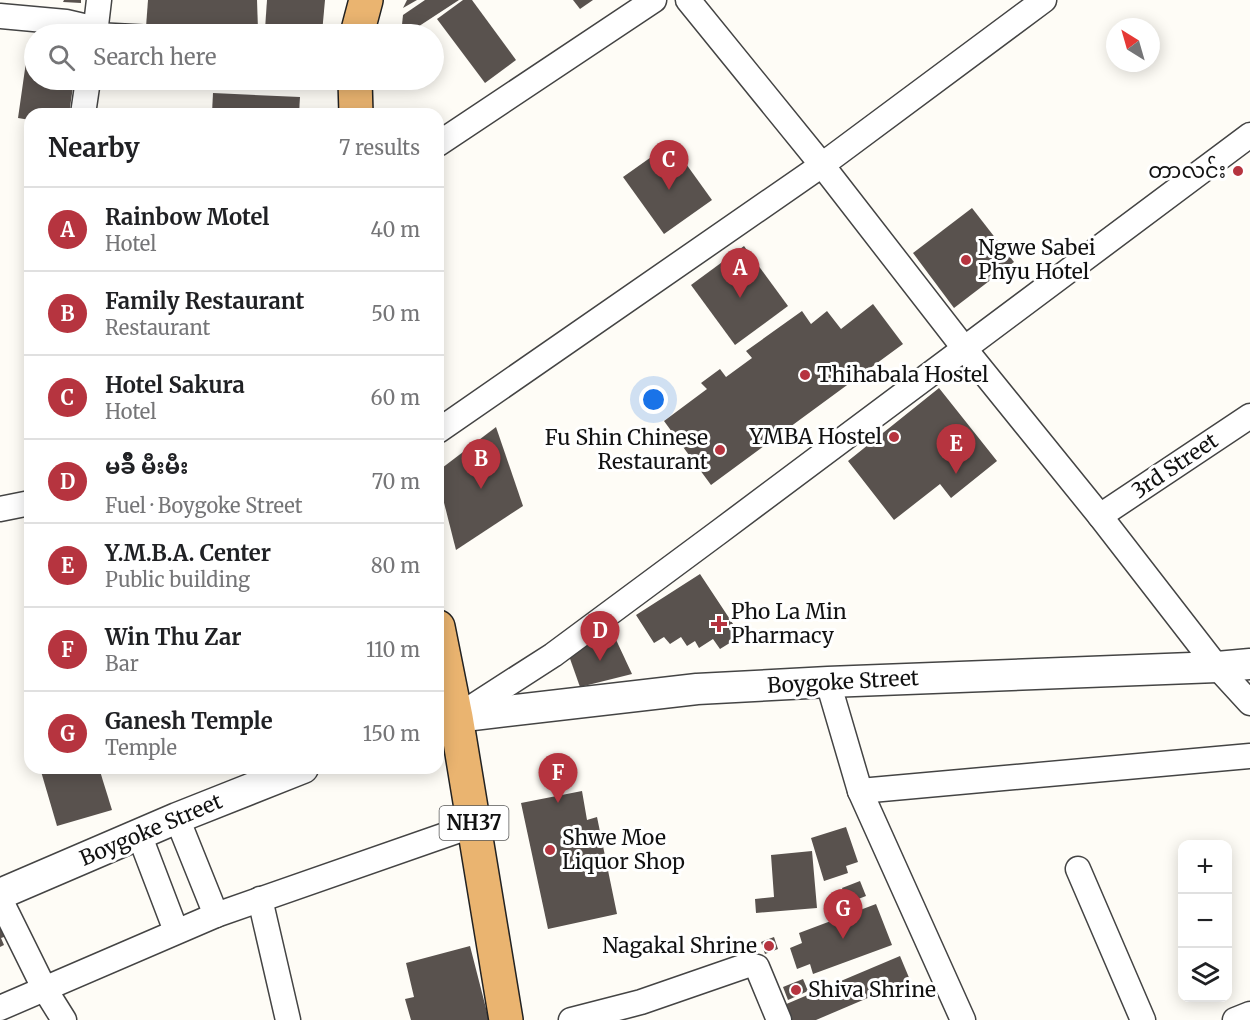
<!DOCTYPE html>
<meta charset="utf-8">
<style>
body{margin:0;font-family:Merriweather,"Noto Sans Myanmar",serif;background:#f2f2f2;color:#202124}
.controls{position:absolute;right:18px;bottom:18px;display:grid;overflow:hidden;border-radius:12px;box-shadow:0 3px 15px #0003}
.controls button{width:54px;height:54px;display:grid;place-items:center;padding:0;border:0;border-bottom:2px solid #e0e0e0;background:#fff;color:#202124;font:30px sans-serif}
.compass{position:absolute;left:1106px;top:18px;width:54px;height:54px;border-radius:50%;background:#fff;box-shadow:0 3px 15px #0003;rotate:323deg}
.you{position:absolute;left:654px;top:400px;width:21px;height:21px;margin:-15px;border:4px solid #fff;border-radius:50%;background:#1a73e8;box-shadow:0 0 0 9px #1a73e833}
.badge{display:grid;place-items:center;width:39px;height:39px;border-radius:50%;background:#b6343f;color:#fff;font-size:20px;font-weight:700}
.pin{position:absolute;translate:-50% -50px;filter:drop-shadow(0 2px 3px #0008)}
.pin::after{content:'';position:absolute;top:32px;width:21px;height:18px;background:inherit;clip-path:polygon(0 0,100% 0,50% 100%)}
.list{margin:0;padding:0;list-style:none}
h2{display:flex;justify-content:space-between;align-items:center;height:78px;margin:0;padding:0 24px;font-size:26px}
h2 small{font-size:20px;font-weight:400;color:#757577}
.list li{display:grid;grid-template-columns:39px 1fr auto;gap:18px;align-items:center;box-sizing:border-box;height:84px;padding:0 24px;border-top:2px solid #e0e0e0}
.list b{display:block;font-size:22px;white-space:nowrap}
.list p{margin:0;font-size:20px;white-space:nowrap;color:#757577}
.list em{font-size:20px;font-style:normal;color:#757577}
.icon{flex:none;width:33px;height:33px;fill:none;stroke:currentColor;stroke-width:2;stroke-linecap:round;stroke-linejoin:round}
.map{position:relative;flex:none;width:1250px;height:1020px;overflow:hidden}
.search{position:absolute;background:#fff;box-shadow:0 3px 15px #0003;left:24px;top:24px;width:420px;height:66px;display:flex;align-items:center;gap:15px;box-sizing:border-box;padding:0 21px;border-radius:33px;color:#757577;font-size:22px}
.panel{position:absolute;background:#fff;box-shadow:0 3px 15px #0003;left:24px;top:108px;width:420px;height:666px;border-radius:18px}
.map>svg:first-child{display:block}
.building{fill:#59524e}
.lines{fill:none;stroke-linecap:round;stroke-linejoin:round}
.service-casing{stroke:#444;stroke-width:15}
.minor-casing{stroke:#444;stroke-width:27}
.tertiary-casing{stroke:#444;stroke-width:33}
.trunk-casing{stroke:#222;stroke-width:36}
.service{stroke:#fff;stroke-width:12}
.minor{stroke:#fff;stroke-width:24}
.tertiary{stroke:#fff;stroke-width:30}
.trunk{stroke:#eab470;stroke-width:33}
.poi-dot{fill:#b6343f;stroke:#fff;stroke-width:2}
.labels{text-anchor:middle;stroke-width:6;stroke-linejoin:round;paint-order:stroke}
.shield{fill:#fff;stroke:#585858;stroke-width:1.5}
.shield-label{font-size:20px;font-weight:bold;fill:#111}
.poi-label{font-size:21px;fill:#111;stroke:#fff;text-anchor:start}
.street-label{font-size:21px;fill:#111;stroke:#fff}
</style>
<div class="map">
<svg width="1250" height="1020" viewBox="0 0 1250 1020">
<rect width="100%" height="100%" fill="#fefcf6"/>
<!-- building -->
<g class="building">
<path d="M64 0H81V3L63 2Z"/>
<path d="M148 0H257L258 30 146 27Z"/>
<path d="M267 0H325L322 33 265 29Z"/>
<path d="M407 0H417L403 8Z"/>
<path d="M425 0H459L407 34H401L403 15Z"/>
<path d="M463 0H472L516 60 485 83 437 19Z"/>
<path d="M573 0H593L580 9Z"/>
<path d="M29 41H34V80H74L69 114H30V120L18 118Z"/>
<path d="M241 80H298L297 89 241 86Z"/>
<path d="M213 93 300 97 299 114H234L212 113Z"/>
<path d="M671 143 712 200 664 234 623 177Z"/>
<path d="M972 208 1014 262 954 308 913 253Z"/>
<path d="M744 246 788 306 735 345 691 285Z"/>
<path d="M873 304 903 344 711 485 664 421 707 389 701 383 720 369 726 377 752 358 746 351 802 311 811 324 827 311 841 329Z"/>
<path d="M939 388 997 461 951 498 940 484 894 520 848 461Z"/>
<path d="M496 427 523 506 456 550 438 479V471Z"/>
<path d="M700 574 741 636 720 649 713 639 699 648 695 641 687 646 681 637 670 644 664 637 654 643 636 615Z"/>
<path d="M611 629 632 674 580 687 568 653Z"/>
<path d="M40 768H99L112 810 57 826Z"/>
<path d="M582 791 587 820 597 817 617 914 548 929 521 803Z"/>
<path d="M846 827 858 862 846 866 848 873 824 881 811 838Z"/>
<path d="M812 851 817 908 756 913 755 899 774 897 771 855Z"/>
<path d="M860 881 866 896 848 903 842 888Z"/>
<path d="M876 904 892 945 813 974 810 964 797 969 790 948 802 943 799 933Z"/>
<path d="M0 921 7 936 1 938 4 945 0 947Z"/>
<path d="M774 937 778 949 765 954 761 942Z"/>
<path d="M470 946 489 1020H411L405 999 414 997 406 963Z"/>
<path d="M900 956 910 980 816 1020H791L784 1005Z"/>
<path d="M803 979 808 991 788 1000 783 987Z"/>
</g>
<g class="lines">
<!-- service casing -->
<g class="service-casing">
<path id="service" d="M96 29 191 34"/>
</g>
<!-- minor casing -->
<g class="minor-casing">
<g id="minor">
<path d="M688 0 822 165 964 348 1100 516 1217 667 1250 703"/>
<path d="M0 16 66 22 96 29"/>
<path d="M95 34 99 0"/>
<path d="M83 114 88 80"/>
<path d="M438 144 654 0"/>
<path d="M438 431 822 165 1044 0"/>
<path d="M0 509 30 503"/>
<path d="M1100 516 1250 416"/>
<path d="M828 682 860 791 963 1020"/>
<path d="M458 716 553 655 719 532 1250 135"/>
<path d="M860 791 1250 756"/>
<path d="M177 818 216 915"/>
<path d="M139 834 176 931"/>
<path d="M1078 869 1143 1020"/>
<path d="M0 899 44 988 64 1020"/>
<path d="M260 899 288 1020"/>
<path d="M0 1008 216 915 474 825"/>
<path d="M571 1020 641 1002 748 965 757 967 779 1020"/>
<path d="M1235 1020 1250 1014"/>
</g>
</g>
<!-- tertiary casing -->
<g class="tertiary-casing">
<g id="tertiary">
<path d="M438 723 456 717 697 689 828 682 1217 667 1250 664"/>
<path d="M0 894 177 818 303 768"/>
</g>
</g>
<!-- trunk casing -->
<g class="trunk-casing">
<g id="trunk">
<path d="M357 34 366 0"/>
<path d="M355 80 356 114"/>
<path d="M438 627 456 717 506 1020"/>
</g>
</g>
<!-- service -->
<use href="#service" class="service"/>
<!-- minor -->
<use href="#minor" class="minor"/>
<!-- tertiary -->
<use href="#tertiary" class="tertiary"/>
<!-- trunk -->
<use href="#trunk" class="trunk"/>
</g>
<!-- markers -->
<g class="poi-dot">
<circle cx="1238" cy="171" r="6"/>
<circle cx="966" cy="260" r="6"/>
<circle cx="805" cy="375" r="6"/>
<circle cx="894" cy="437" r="6"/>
<circle cx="720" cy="450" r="6"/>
<path d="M716 615h6v6h6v6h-6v6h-6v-6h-6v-6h6z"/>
<circle cx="550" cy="850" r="6"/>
<circle cx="769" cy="946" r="6"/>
<circle cx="796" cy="990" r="6"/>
</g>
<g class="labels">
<!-- shield labels -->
<rect class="shield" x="439.5" y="806" width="69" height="34" rx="4.5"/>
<g class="shield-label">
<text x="474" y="830">NH37</text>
</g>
<!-- poi labels -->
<g class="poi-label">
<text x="1226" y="178" text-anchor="end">တာလင်း</text>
<text x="978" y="255">Ngwe Sabei<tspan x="978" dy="24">Phyu Hotel</tspan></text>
<text x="817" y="382">Thihabala Hostel</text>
<text x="882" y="444" text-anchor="end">YMBA Hostel</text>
<text x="708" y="445" text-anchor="end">Fu Shin Chinese<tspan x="708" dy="24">Restaurant</tspan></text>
<text x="731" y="619">Pho La Min<tspan x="731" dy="24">Pharmacy</tspan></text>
<text x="562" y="845">Shwe Moe<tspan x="562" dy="24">Liquor Shop</tspan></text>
<text x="757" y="953" text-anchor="end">Nagakal Shrine</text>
<text x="808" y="997">Shiva Shrine</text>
</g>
<!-- street labels -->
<g class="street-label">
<text transform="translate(1175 466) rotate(-34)" y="7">3rd Street</text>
<text transform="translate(843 682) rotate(-3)" y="7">Boygoke Street</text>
<text transform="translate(151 830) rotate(-23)" y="7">Boygoke Street</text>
</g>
</g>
</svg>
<div class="controls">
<button>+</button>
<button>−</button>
<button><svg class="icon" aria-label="layers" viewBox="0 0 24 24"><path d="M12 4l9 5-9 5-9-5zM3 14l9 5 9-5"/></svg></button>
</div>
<svg class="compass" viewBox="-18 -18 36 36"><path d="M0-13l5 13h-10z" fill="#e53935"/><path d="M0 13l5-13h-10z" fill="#757577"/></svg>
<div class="you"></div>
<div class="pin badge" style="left:740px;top:298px">A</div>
<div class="pin badge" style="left:481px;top:489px">B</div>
<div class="pin badge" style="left:669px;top:190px">C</div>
<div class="pin badge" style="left:600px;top:661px">D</div>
<div class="pin badge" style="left:956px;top:474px">E</div>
<div class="pin badge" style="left:558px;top:803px">F</div>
<div class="pin badge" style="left:843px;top:939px">G</div>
<div class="search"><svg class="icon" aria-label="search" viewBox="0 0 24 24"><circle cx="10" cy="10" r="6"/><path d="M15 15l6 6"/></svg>Search here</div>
<section class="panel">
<h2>Nearby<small>7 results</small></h2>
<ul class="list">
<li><span class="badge">A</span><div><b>Rainbow Motel</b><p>Hotel</p></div><em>40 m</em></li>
<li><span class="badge">B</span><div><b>Family Restaurant</b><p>Restaurant</p></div><em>50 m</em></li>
<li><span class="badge">C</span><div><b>Hotel Sakura</b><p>Hotel</p></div><em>60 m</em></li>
<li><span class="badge">D</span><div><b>မခ်ဳိ မီးမီး</b><p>Fuel · Boygoke Street</p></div><em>70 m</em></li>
<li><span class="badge">E</span><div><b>Y.M.B.A. Center</b><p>Public building</p></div><em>80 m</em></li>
<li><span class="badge">F</span><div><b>Win Thu Zar</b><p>Bar</p></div><em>110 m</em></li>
<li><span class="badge">G</span><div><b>Ganesh Temple</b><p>Temple</p></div><em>150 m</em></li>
</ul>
</section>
</div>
